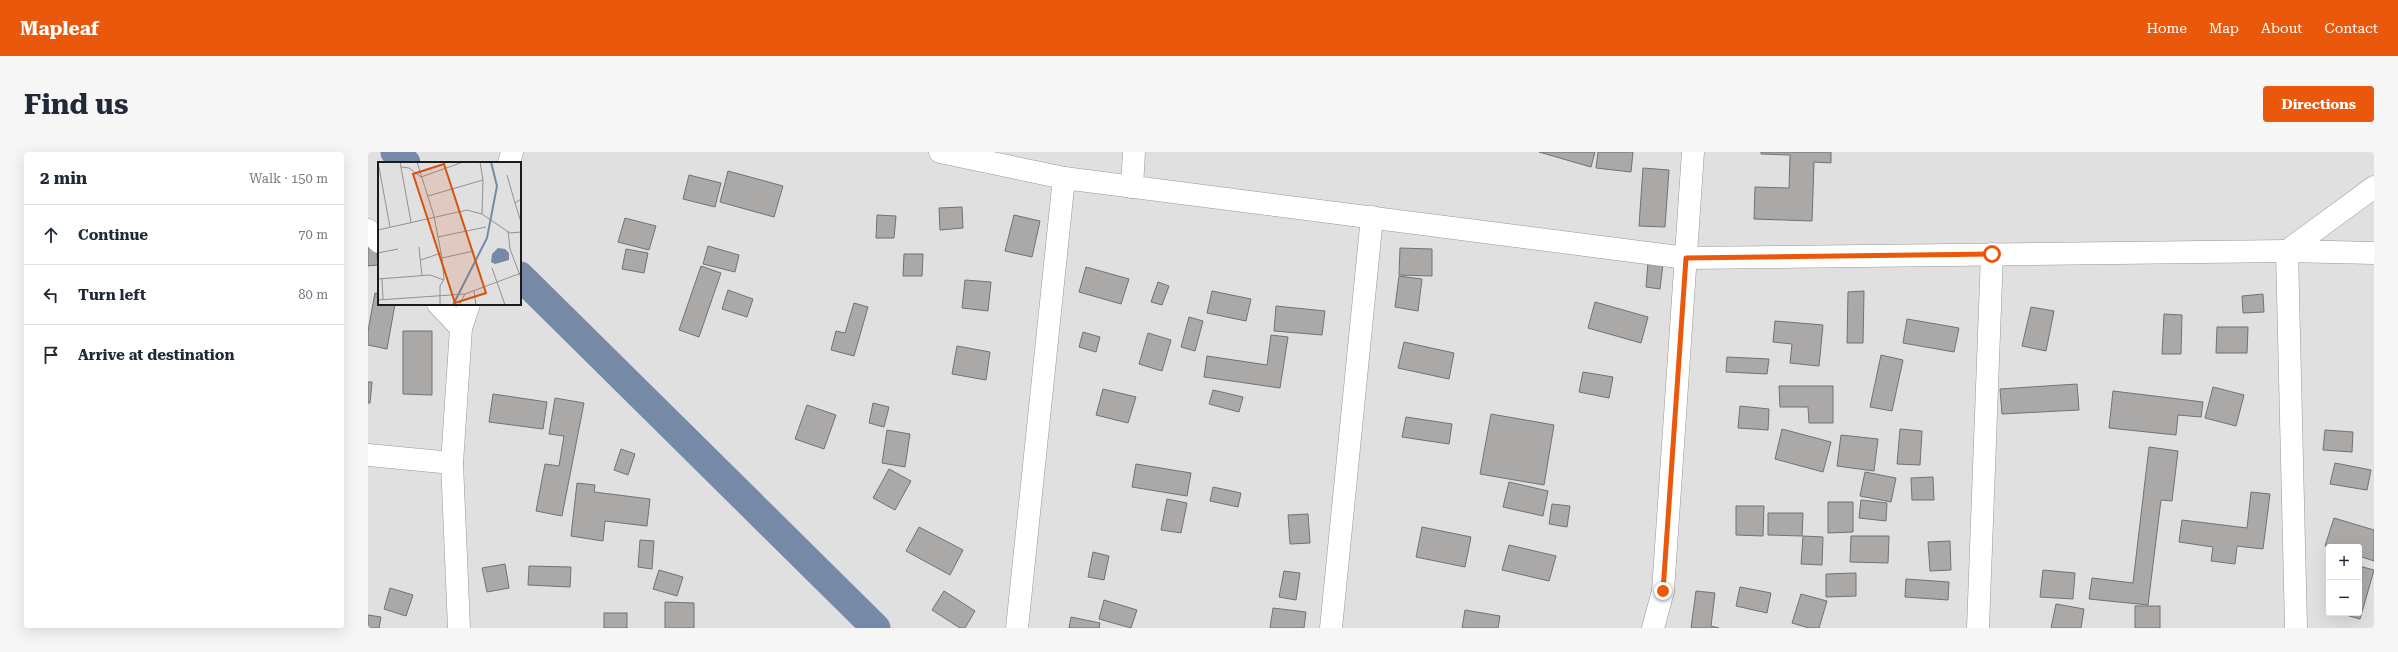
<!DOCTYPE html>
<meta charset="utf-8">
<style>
body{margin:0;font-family:"Roboto Serif",serif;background:#f6f6f7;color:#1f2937}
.controls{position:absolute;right:12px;bottom:12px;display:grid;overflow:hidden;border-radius:4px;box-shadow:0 4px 16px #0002}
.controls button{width:36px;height:36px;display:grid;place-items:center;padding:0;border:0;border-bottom:1px solid #e0e1e3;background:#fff;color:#1f2937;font:20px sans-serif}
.stop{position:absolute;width:12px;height:12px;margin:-9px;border:3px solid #ea580c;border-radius:50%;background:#fff}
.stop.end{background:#ea580c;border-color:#fff;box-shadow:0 1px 4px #0008}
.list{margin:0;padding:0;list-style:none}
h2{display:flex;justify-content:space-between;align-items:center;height:52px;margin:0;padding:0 16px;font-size:17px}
h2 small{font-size:13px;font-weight:400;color:#747a83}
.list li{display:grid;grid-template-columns:26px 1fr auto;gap:12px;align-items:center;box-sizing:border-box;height:60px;padding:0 16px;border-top:1px solid #e0e1e3}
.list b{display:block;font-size:15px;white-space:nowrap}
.list em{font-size:13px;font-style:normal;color:#747a83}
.icon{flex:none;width:22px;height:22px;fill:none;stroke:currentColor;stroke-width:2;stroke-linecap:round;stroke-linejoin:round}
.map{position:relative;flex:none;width:2006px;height:476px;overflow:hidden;border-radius:4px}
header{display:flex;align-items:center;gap:24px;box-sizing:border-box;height:56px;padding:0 20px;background:#ea580c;color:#fff}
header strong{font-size:19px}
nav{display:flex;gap:22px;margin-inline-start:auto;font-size:14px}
.intro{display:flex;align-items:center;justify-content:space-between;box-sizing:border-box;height:96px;padding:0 24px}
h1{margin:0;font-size:28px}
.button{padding:10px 18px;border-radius:4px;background:#ea580c;color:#fff;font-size:14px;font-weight:700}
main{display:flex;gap:24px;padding:0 24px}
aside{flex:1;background:#fff;border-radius:4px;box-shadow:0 4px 16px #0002}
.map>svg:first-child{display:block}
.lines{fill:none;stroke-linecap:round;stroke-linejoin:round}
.canal{stroke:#7689a7;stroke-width:29}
.building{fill:#aaa9a8;stroke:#737171}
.minor-casing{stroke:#979798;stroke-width:23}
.minor{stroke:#fff;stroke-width:22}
.route{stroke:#ea580c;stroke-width:5}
.inset-river{fill:none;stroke:#7689a7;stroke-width:2}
.inset-road{fill:none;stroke:#919192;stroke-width:1}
.view{fill:#d4530e;fill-opacity:0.15;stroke:#d4530e;stroke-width:2}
.inset-edge{fill:none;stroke:#1b1b1b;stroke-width:2}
</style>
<header>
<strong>Mapleaf</strong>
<nav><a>Home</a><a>Map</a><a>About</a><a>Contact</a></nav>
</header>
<div class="intro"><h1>Find us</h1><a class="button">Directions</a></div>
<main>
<aside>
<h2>2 min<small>Walk · 150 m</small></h2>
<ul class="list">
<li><svg class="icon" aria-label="ahead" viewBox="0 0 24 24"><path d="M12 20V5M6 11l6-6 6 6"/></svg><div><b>Continue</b></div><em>70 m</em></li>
<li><svg class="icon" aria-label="left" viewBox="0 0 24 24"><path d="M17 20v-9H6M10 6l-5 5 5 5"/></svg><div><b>Turn left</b></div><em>80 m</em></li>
<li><svg class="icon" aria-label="arrive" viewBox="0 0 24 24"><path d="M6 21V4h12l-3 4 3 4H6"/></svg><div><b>Arrive at destination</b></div></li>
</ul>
</aside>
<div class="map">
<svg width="2006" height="476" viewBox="0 0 2006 476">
<rect width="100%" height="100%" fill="#e0e0e1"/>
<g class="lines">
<!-- canal -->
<g class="canal">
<path d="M27 0 38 11"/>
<path d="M152 124 508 476"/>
</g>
</g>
<!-- building -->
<g class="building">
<path d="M1171 0H1227L1223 15Z"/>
<path d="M1230 0H1265L1263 20 1228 16Z"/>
<path d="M1393 0H1463V11L1446 10 1444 69 1386 67 1387 35 1421 36 1422 3 1393 2Z"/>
<path d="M1275 16 1301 18 1297 75 1271 74Z"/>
<path d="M360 19 415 34 406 65 352 50Z"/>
<path d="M321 23 353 31 347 55 315 47Z"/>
<path d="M594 55 595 76 572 78 571 56Z"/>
<path d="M509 63 528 64 526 86H508Z"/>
<path d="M646 63 672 69 664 105 637 99Z"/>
<path d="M257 66 288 74 281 98 250 90Z"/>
<path d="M7 82 10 113 0 114V83Z"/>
<path d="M340 94 371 103 367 120 335 112Z"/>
<path d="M1032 96 1064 97V124L1031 123Z"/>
<path d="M258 97 280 101 276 121 254 117Z"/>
<path d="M536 102H555L554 124H535Z"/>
<path d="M1280 110 1295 112 1292 137 1278 135Z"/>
<path d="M333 114 353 121 331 185 311 178Z"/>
<path d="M718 115 761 127 753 152 711 140Z"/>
<path d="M1031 124 1054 127 1050 159 1027 155Z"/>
<path d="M597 128 623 130 620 159 594 156Z"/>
<path d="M790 130 801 134 794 153 783 150Z"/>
<path d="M360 138 385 147 379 165 354 157Z"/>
<path d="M844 139 883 147 878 169 839 161Z"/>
<path d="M1496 139 1495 191H1479L1480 140Z"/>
<path d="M7 141 11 142V152H27L19 197 0 193V179Z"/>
<path d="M1895 142 1896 160 1875 161 1874 144Z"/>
<path d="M1227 150 1280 165 1273 191 1220 176Z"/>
<path d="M486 151 500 155 486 204 463 198 468 179 477 181Z"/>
<path d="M908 154 957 159 954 183 906 179Z"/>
<path d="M1663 155 1686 159 1678 199 1654 194Z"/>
<path d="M1796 162 1814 163 1813 202H1794Z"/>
<path d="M821 165 835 169 827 199 813 195Z"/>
<path d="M1539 167 1591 176 1586 200 1535 191Z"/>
<path d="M1407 169 1455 173 1451 214 1422 211 1424 192 1405 190Z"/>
<path d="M1849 175H1880L1879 201H1848Z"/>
<path d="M35 179H64V243L35 242Z"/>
<path d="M715 180 732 185 728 200 711 195Z"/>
<path d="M780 181 803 188 794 219 771 212Z"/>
<path d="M903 183 920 185 912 236 836 225 839 204 899 213Z"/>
<path d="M1036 190 1086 201 1081 227 1030 216Z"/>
<path d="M589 194 622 200 618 228 584 222Z"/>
<path d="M1513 203 1535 208 1524 259 1502 255Z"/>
<path d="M1359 205 1401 207 1399 222 1358 220Z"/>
<path d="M1215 220 1245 225 1241 246 1211 240Z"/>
<path d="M0 230H4L2 251H0Z"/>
<path d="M1709 232 1711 258 1634 262 1632 237Z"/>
<path d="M1411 234H1465V271H1441L1440 255H1412Z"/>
<path d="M1845 235 1876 243 1868 274 1837 266Z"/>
<path d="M735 237 768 245 760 271 728 263Z"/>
<path d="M845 238 875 245 871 260 841 252Z"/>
<path d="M1745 239 1835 250 1833 265 1810 263 1808 283 1741 276Z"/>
<path d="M125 242 179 250 175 277 121 270Z"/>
<path d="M187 246 216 251 194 364 168 359 177 312 191 314 196 284 181 282Z"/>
<path d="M505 251 521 255 516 275 501 271Z"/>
<path d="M439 253 468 263 456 297 427 287Z"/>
<path d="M1372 254 1401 257 1400 278 1370 276Z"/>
<path d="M1123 262 1186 273 1176 333 1112 322Z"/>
<path d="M1038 265 1084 272 1081 292 1034 285Z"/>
<path d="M1414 277 1463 290 1455 320 1407 307Z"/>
<path d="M1532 277 1554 279 1552 313 1529 312Z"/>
<path d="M519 278 542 282 537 315 514 311Z"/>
<path d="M1957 278 1985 280 1984 300 1955 298Z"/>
<path d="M1473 283 1510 287 1506 319 1469 314Z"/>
<path d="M1781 295 1810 299 1804 349 1793 348 1780 453 1721 447 1724 426 1765 431Z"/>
<path d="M253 297 267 302 260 323 246 318Z"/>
<path d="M1967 311 2003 318 1999 338 1962 332Z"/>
<path d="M768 312 823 321 819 344 764 335Z"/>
<path d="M521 317 543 329 527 358 505 346Z"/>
<path d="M1497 320 1528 326 1523 350 1492 344Z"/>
<path d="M1565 325 1566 348H1544L1543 326Z"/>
<path d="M1141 330 1180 339 1175 364 1135 355Z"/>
<path d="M209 331 227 333 226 340 282 347 279 374 237 369 235 389 203 384Z"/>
<path d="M845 335 873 341 870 355 842 349Z"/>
<path d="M1883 340 1902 342 1895 397 1869 394 1867 412 1843 409 1845 395 1811 390 1814 368 1879 376Z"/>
<path d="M799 347 819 351 813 381 793 378Z"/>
<path d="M1493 348 1519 351 1518 369 1491 366Z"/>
<path d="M1460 350H1485V380L1460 381Z"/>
<path d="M1184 352 1202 354 1199 375 1181 372Z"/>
<path d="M1368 354H1396L1395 384 1368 383Z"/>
<path d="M1400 361H1435L1434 384 1400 383Z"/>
<path d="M940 362 942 391 922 392 920 363Z"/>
<path d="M1966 366 2006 378V409L1991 404V395L1957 394Z"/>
<path d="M551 375 595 398 582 423 538 399Z"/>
<path d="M1054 375 1103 385 1097 415 1048 405Z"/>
<path d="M1435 384 1455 385 1454 413 1433 412Z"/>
<path d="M1483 384H1521L1520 411 1482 410Z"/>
<path d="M272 388 286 389 284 417 270 415Z"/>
<path d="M1582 389 1583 418 1562 419 1560 390Z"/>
<path d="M1141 393 1188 404 1181 429 1134 418Z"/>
<path d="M725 400 741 404 736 428 720 425Z"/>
<path d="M137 412 141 436 119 440 114 416Z"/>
<path d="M161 414 203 415 202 435 160 433Z"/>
<path d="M1991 414 2006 418 1992 467 1971 461H1991Z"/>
<path d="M291 418 315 425 309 444 285 437Z"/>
<path d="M1675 418 1707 421 1705 447 1672 445Z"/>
<path d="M916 419 932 421 928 448 911 445Z"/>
<path d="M1488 421V444L1458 445V422Z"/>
<path d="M1538 427 1581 430 1580 448 1537 445Z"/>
<path d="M1372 435 1403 441 1399 461 1368 454Z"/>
<path d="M22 436 45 443 38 464 16 457Z"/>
<path d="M576 439 607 459 597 476H592L564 458Z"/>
<path d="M1328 439 1347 441 1343 474 1351 476H1323Z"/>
<path d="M1433 442 1459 449 1451 476H1441L1424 471Z"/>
<path d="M736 448 769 458 763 476 731 467Z"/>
<path d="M297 450 326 451V476H297Z"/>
<path d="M1688 452 1716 457 1713 476H1683Z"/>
<rect x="1767" y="454" width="25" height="22"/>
<path d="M905 456 938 460 936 476H902Z"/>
<path d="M1097 458 1132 464 1130 476H1094Z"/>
<rect x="236" y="461" width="23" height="15"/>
<path d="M0 463 13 465 11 476H0Z"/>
<path d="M703 465 732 471 731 476H701Z"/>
</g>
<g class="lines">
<!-- minor casing -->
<g class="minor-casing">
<g id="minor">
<path d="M572 0 696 26 1318 106 1919 99 2006 101"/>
<path d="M141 11 144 0"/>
<path d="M764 35 766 0"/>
<path d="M0 78 11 90"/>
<path d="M70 152 93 176"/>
<path d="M0 303 84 311"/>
<path d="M91 476 84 311 93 176 101 152"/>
<path d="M649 476 696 26"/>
<path d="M963 476 1004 65"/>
<path d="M1285 476 1295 439 1325 0"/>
<path d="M1610 476 1624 102"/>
<path d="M1928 476 1919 99 2006 35"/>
</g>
</g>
<!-- minor -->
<use href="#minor" class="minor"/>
</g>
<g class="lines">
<!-- route -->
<path class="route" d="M1295 439 1318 106 1624 102"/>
</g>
<!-- overview -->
<g transform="translate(10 10)">
<rect width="143" height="143" fill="#e0e0e1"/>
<path d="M120 86 127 87 131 91V98L117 102 113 100 114 92Z" fill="#7689a7"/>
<path class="inset-river" d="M75 143 109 76 119 24 113 0"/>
<path class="inset-road" d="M0 0 12 65M22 0 33 60M39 0 56 54 64 96 66 117 62 124V143M102 0 105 18 104 52M23 5 31 6 43 15 85 0M129 13 137 41M50 34 105 18M143 37 137 41 143 60M0 68 89 48 104 52 132 71 143 70M130 69 132 87 143 116M60 75 108 65M41 85 44 114M0 91 20 87M64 96 96 89M43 98 63 91M114 106 127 143M0 117 52 113 66 118M4 117 5 138M96 129 98 143M0 138 87 132 143 111M81 143 87 132"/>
<path class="view" d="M66 2 108 131 77 141 35 12Z"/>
<rect width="143" height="143" class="inset-edge"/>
</g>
</svg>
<div class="controls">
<button>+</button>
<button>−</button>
</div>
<div class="stop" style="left:1624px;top:102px"></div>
<div class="stop end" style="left:1295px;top:439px"></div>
</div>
</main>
